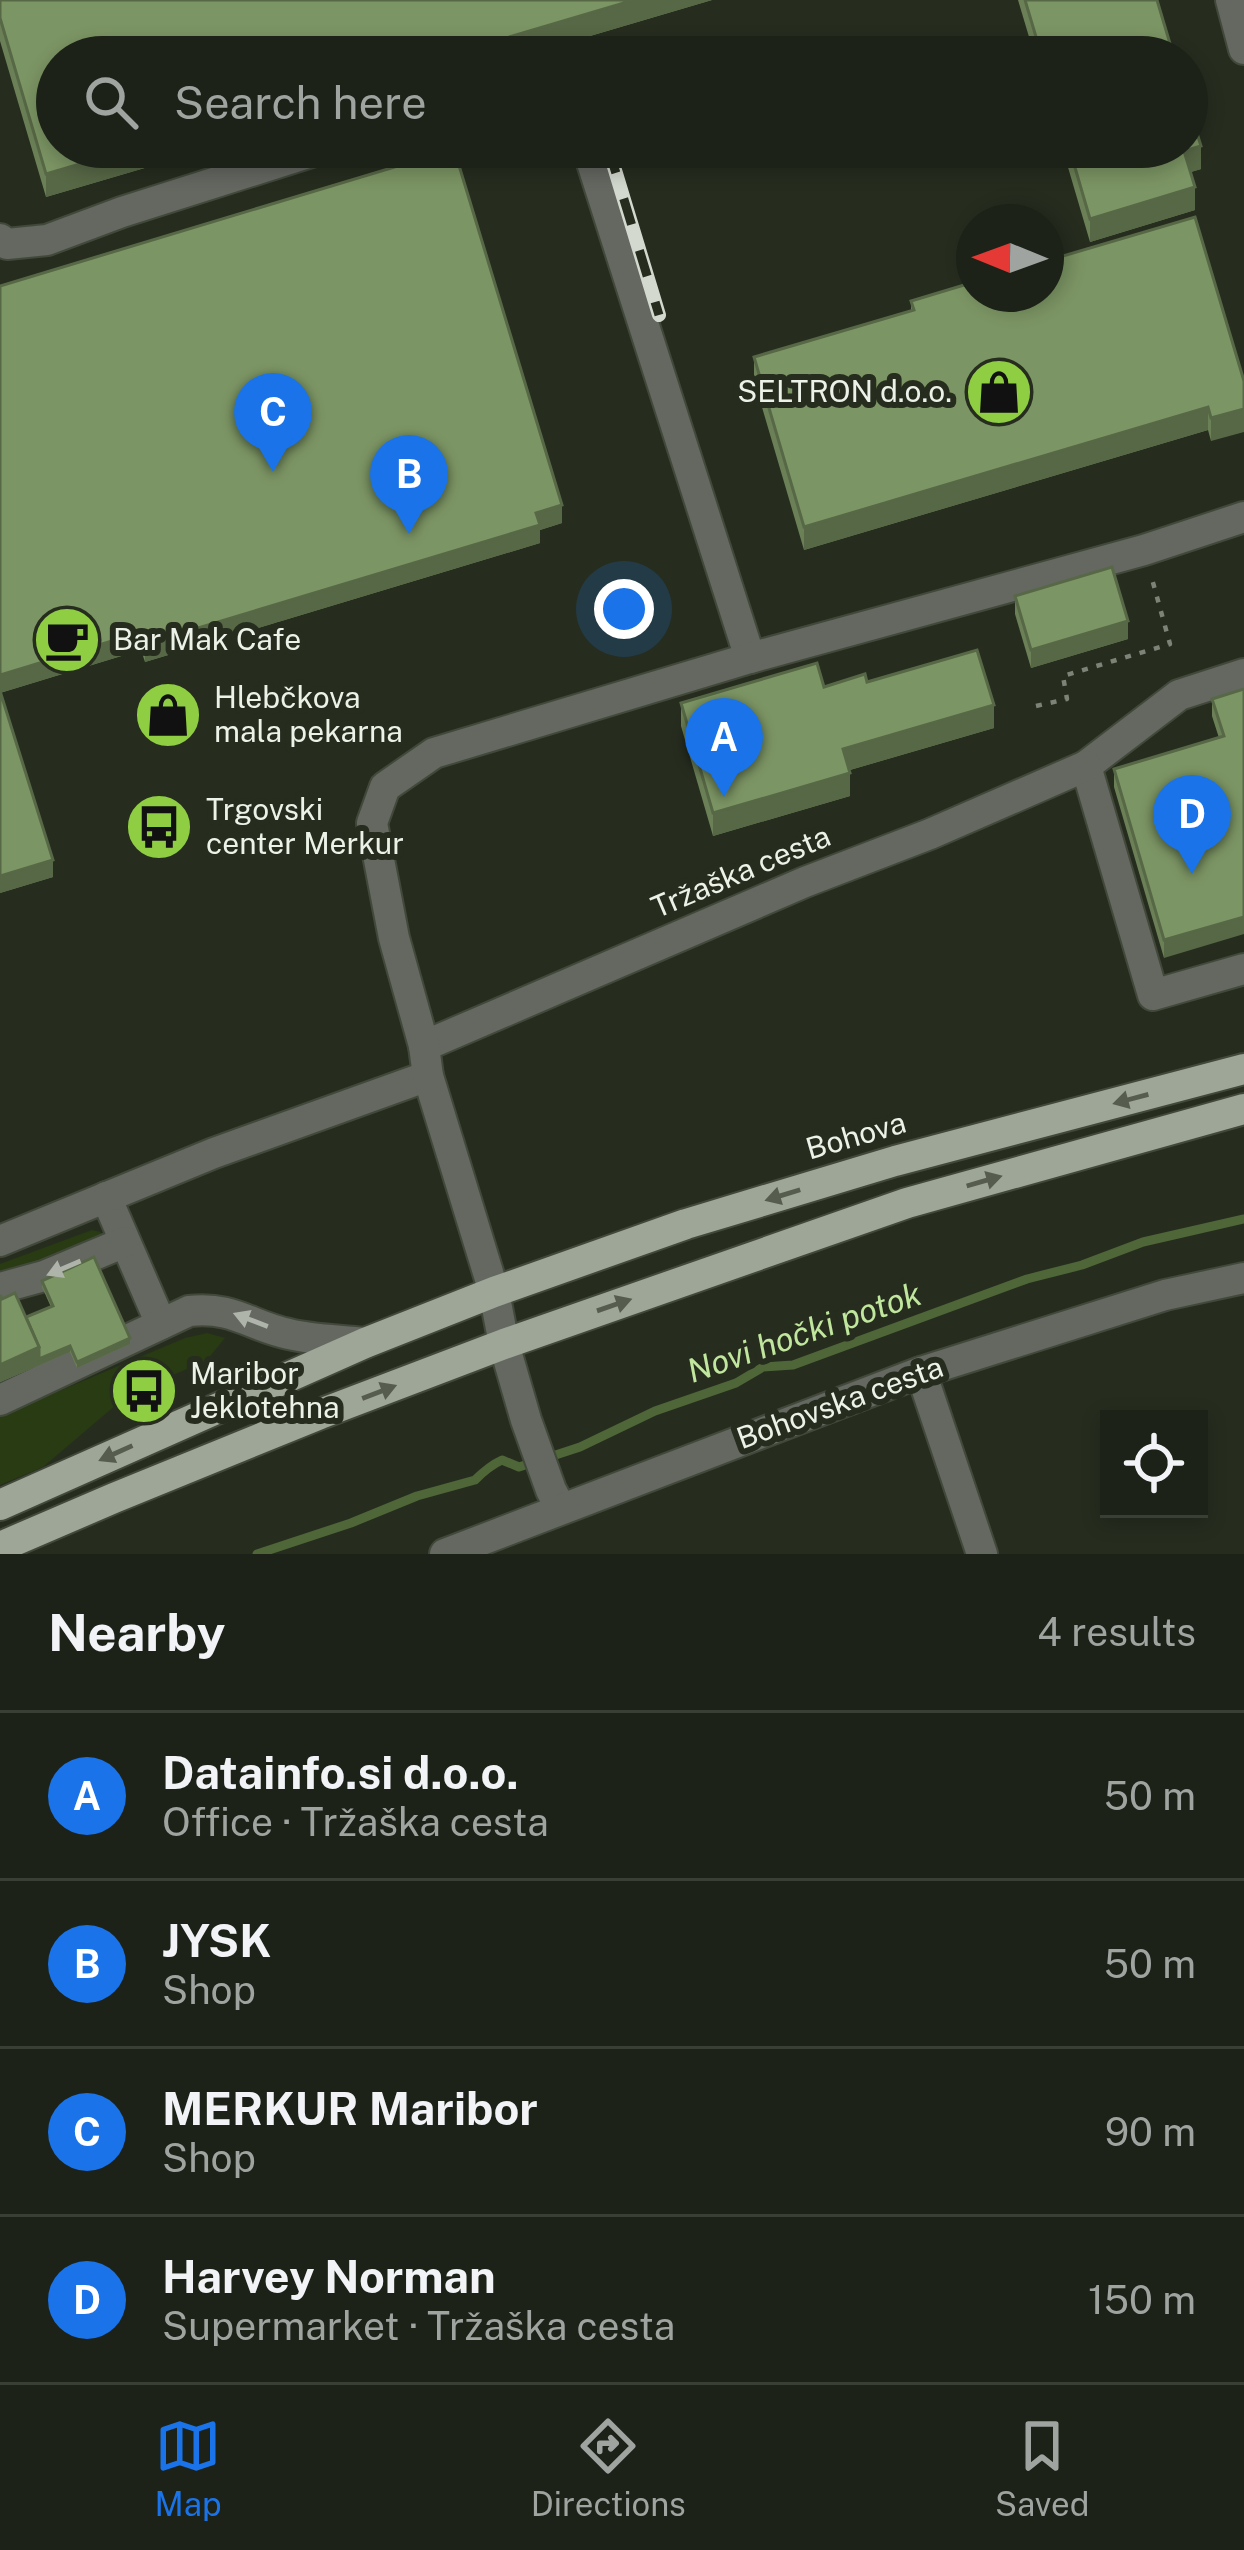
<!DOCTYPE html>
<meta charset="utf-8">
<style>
body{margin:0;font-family:"Public Sans",sans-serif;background:#292f24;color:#f1f3f6}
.controls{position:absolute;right:36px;bottom:36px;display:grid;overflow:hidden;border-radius:0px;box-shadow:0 6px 18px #0003}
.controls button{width:108px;height:108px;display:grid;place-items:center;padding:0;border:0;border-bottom:3px solid #3a3f36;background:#1c2217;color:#f1f3f6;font:60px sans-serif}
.compass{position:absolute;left:956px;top:204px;width:108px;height:108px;border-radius:50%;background:#1c2217;box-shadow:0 6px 18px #0003;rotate:271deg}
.you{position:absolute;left:624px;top:609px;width:42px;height:42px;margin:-30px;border:9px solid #fff;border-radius:50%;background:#1a73e8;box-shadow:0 0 0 18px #1a73e833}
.badge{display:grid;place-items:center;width:78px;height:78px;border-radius:50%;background:#1a73e8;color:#fff;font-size:39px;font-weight:700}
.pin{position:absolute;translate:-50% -99px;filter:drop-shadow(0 3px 6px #0008)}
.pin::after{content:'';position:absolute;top:63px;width:42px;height:36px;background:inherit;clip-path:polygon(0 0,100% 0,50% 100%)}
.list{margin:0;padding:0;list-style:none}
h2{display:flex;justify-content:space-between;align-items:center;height:156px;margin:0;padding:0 48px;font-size:51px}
h2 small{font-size:39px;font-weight:400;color:#a0a4a1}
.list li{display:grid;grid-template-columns:78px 1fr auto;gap:36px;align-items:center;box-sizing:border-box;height:168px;padding:0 48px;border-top:3px solid #3a3f36}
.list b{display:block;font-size:45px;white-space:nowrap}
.list p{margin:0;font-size:39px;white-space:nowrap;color:#a0a4a1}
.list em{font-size:39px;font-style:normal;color:#a0a4a1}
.icon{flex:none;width:66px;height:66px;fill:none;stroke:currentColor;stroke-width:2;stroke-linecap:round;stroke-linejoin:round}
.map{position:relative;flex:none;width:1244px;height:1554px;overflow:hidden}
.search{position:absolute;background:#1c2217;box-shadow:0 6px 18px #0003;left:36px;right:36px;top:36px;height:132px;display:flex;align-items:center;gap:30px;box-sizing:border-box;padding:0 42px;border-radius:66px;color:#a0a4a1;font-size:45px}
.sheet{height:828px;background:#1c2217}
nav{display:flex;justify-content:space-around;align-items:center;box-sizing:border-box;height:168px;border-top:3px solid #3a3f36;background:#1c2217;font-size:33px;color:#a0a4a1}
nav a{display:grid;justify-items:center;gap:6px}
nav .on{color:#1a73e8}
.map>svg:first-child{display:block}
.green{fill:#283b13}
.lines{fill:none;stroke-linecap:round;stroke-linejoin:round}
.stream{stroke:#4f6638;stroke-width:9}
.minor-casing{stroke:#42493b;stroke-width:34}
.major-casing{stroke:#42493b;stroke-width:34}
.path{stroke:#7d8377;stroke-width:4.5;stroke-dasharray:6 9;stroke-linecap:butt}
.minor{stroke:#646861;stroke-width:30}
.major{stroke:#9ea697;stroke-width:30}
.rail-casing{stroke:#d4d9cf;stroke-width:14}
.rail{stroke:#262d1f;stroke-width:9;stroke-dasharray:27;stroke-linecap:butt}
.wall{fill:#6b8056}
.shaded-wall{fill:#576846}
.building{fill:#7c9564;stroke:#576846;stroke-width:3}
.oneway{fill:#565d4f}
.oneway2{fill:#afb4ab}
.labels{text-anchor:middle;stroke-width:12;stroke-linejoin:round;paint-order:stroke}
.poi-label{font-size:30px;fill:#edf2e8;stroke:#262d1f;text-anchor:start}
.street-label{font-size:30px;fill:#edf2e8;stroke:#262d1f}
.water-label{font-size:33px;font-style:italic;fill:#c1e79e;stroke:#262d1f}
</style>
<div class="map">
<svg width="1244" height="1554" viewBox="0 0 1244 1554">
<rect width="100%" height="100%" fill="#262d1f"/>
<!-- green -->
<g class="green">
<path d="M92 1230 100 1232 108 1241 0 1275V1264Z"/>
<path d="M207 1333 225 1338 206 1361 130 1393 43 1467 0 1485V1416L185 1338Z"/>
</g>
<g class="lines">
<!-- stream -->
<path class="stream" d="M257 1554 351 1523 417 1496 475 1480C483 1472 491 1465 502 1460L519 1467 580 1447 655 1411 736 1383 763 1367 793 1365 1027 1279 1082 1265 1143 1242 1244 1219"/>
<!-- minor casing -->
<g class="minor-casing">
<g id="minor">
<path d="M1231 0 1244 49"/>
<path d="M587 147 750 658"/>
<path d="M0 239 7 244 47 240 122 212 327 147"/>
<path d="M1244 674 1179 695 1086 766 1153 995 1244 969"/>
<path d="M424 1046 805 882 930 834 1086 766"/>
<path d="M106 1197 161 1324"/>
<path d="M0 1241 214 1153 428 1076"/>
<path d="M0 1288 44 1276 125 1242"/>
<path d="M921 1372 982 1554"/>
<path d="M0 1400 189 1311C234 1306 250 1326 289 1334 313 1340 340 1340 365 1343"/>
<path d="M561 1509 551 1490 526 1420 504 1344 494 1292 428 1076 424 1046 394 938 372 823 385 787 434 753 750 658 1144 550 1244 517"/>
<path d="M445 1554 921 1372 1165 1295 1244 1278"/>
</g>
</g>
<!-- major casing -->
<g class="major-casing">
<g id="major">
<path d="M0 1505 365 1343 494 1292 686 1224 895 1161 1244 1069"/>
<path d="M0 1547 114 1498 320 1414 504 1344 907 1203 1244 1109"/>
</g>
</g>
<!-- path -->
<path class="path" d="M1036 706 1067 699 1063 676 1170 644 1152 579"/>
<!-- minor -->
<use href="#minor" class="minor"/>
<!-- major -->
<use href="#major" class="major"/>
<!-- rail casing -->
<g class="rail-casing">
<g id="rail">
<path d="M564 0 581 57"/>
<path d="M608 147 659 315"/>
</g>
</g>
<!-- rail -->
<use href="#rail" class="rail"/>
</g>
<!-- wall -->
<g class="wall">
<path d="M0 0H712L519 57H57V147H216L46 197 0 41Z"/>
<path d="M1018 0H1157L1174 57H1035Z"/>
<path d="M1062 147H1187L1201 169 1191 172 1195 210 1090 242Z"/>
<path d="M0 286 562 523 540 530V543L145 662 141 650 0 693 53 877 0 893Z"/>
<path d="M911 301 1244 381 1211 441 1208 430 804 550 754 380V357L911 311Z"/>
<path d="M1015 596 1128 639 1031 668 1015 614Z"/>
<path d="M867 682 994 728 850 770V796L713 836 681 726V703Z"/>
<path d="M1244 689 1164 958 1114 787V769L1219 738 1212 716V699Z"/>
<path d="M42 1281 130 1344 77 1368 70 1352 0 1382 2 1299 26 1317 51 1307 42 1287Z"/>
</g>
<!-- shaded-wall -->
<g class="shaded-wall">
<path d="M634 0H712L519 57H442Z"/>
<path d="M1201 146V169L1184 174V151Z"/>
<path d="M138 147H216L46 197V174Z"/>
<path d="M1195 187V210L1090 242V219Z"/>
<path d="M1208 407V430L804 550V527Z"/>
<path d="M1244 409V432L1211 441V418Z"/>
<path d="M562 505V523L540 530V543L145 662V644Z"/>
<path d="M1128 621V639L1031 668V650Z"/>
<path d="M141 632V650L0 693V675Z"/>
<path d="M994 705V728L843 772V749Z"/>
<path d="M175 718V724L165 726V720Z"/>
<path d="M850 773V796L713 836V813Z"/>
<path d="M53 860V877L0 893V876Z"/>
<path d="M1244 917V934L1164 958V940Z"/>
<path d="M130 1338V1344L77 1368V1362Z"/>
<path d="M70 1346V1352L0 1382V1365L39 1347Z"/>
</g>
<!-- building -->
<g class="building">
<path d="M0 0H634L442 57H57V147H138L46 174 0 18Z"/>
<path d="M1025 0H1157L1174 57H1042Z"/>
<path d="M1187 101 1201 146 1184 151 1195 187 1090 219 1069 147H1187Z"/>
<path d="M454 149 562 505 536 513 540 525 145 644 141 632 0 675V286Z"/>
<path d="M1195 217 1244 381V409L1211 418 1208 407 804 527 754 357 914 310 911 301 974 282V294H1046V261Z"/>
<path d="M1112 567 1128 621 1031 650 1015 596Z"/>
<path d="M977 650 994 705 843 749 850 773 713 813 681 703 817 663 824 687 865 674 867 682Z"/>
<path d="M1244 689V917L1164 940 1114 769 1224 736 1212 699Z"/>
<path d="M0 691 53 860 0 876Z"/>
<path d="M170 699 175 718 165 720 160 701Z"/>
<path d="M94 1257 130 1338 77 1362 70 1346 39 1359V1347L26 1317 53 1306 42 1281Z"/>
<path d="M15 1293 39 1347 0 1365V1295L2 1299Z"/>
</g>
<!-- one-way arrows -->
<defs><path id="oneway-solid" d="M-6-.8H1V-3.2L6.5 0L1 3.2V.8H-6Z" transform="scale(3)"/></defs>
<g class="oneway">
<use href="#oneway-solid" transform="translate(1131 1099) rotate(165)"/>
<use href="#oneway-solid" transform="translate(984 1181) rotate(-16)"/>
<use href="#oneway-solid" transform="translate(783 1195) rotate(163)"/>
<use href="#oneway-solid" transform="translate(614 1305) rotate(-19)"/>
<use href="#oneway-solid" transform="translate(379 1392) rotate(-21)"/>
<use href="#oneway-solid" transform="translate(116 1453) rotate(156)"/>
</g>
<g class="oneway2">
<use href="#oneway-solid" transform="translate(64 1268) rotate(157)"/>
<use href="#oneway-solid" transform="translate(251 1320) rotate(-159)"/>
</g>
<!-- icons -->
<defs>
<g id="shop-disc" transform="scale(3.45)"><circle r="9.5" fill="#8fcd42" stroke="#262d1f"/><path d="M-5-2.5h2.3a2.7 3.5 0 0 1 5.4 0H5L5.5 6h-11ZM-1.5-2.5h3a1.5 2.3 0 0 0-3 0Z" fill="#111"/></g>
<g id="cafe-disc" transform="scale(3.45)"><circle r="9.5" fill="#8fcd42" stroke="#262d1f"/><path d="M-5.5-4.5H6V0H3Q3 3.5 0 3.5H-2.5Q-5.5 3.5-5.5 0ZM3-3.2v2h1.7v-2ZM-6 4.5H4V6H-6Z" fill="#111"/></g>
<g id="bus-disc" transform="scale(3.45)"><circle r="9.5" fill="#8fcd42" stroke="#262d1f"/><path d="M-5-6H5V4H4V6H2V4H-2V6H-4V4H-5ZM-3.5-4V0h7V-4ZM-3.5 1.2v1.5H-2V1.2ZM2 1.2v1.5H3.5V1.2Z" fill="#111"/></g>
</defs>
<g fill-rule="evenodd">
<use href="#shop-disc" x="999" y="392"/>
<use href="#cafe-disc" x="67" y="640"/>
<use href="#shop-disc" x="168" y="715"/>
<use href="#bus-disc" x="159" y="827"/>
<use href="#bus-disc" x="144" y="1391"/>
</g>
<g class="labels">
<!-- poi labels -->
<g class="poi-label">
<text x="952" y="402" text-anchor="end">SELTRON d.o.o.</text>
<text x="113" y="650">Bar Mak Cafe</text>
<text x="214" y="708">Hlebčkova<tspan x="214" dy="34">mala pekarna</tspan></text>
<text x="206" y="820">Trgovski<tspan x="206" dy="34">center Merkur</tspan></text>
<text x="190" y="1384">Maribor<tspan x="190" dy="34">Jeklotehna</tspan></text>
</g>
<!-- street labels -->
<g class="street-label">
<text transform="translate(741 872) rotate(-23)" y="10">Tržaška cesta</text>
<text transform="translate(856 1136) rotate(-16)" y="10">Bohova</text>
<text transform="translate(840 1403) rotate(-20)" y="10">Bohovska cesta</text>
</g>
<!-- water labels -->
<g class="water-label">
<text transform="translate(804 1332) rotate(-19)" y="12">Novi hočki potok</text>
</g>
</g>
</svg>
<div class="controls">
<button><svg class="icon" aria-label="locate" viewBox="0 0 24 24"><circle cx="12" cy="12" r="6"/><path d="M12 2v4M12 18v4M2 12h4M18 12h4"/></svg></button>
</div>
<svg class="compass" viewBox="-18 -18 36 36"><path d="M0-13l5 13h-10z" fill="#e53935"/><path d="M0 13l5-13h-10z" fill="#a0a4a1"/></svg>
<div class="you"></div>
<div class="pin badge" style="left:724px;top:797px">A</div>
<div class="pin badge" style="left:409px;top:534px">B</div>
<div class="pin badge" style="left:273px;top:472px">C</div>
<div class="pin badge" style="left:1192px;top:874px">D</div>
<div class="search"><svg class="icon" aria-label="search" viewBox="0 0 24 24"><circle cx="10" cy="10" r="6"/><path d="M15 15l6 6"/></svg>Search here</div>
</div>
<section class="sheet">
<h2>Nearby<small>4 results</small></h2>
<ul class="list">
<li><span class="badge">A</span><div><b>Datainfo.si d.o.o.</b><p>Office · Tržaška cesta</p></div><em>50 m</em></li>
<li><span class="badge">B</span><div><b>JYSK</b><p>Shop</p></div><em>50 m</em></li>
<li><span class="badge">C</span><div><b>MERKUR Maribor</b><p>Shop</p></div><em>90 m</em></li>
<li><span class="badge">D</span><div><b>Harvey Norman</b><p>Supermarket · Tržaška cesta</p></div><em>150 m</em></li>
</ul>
</section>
<nav>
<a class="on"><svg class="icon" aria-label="map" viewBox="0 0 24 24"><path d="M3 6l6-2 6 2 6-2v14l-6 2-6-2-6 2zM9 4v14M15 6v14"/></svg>Map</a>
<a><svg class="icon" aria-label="directions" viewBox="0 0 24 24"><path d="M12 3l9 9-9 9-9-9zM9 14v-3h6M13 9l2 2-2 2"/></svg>Directions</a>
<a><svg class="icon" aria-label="saved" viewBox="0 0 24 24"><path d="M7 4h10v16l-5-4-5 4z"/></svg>Saved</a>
</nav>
